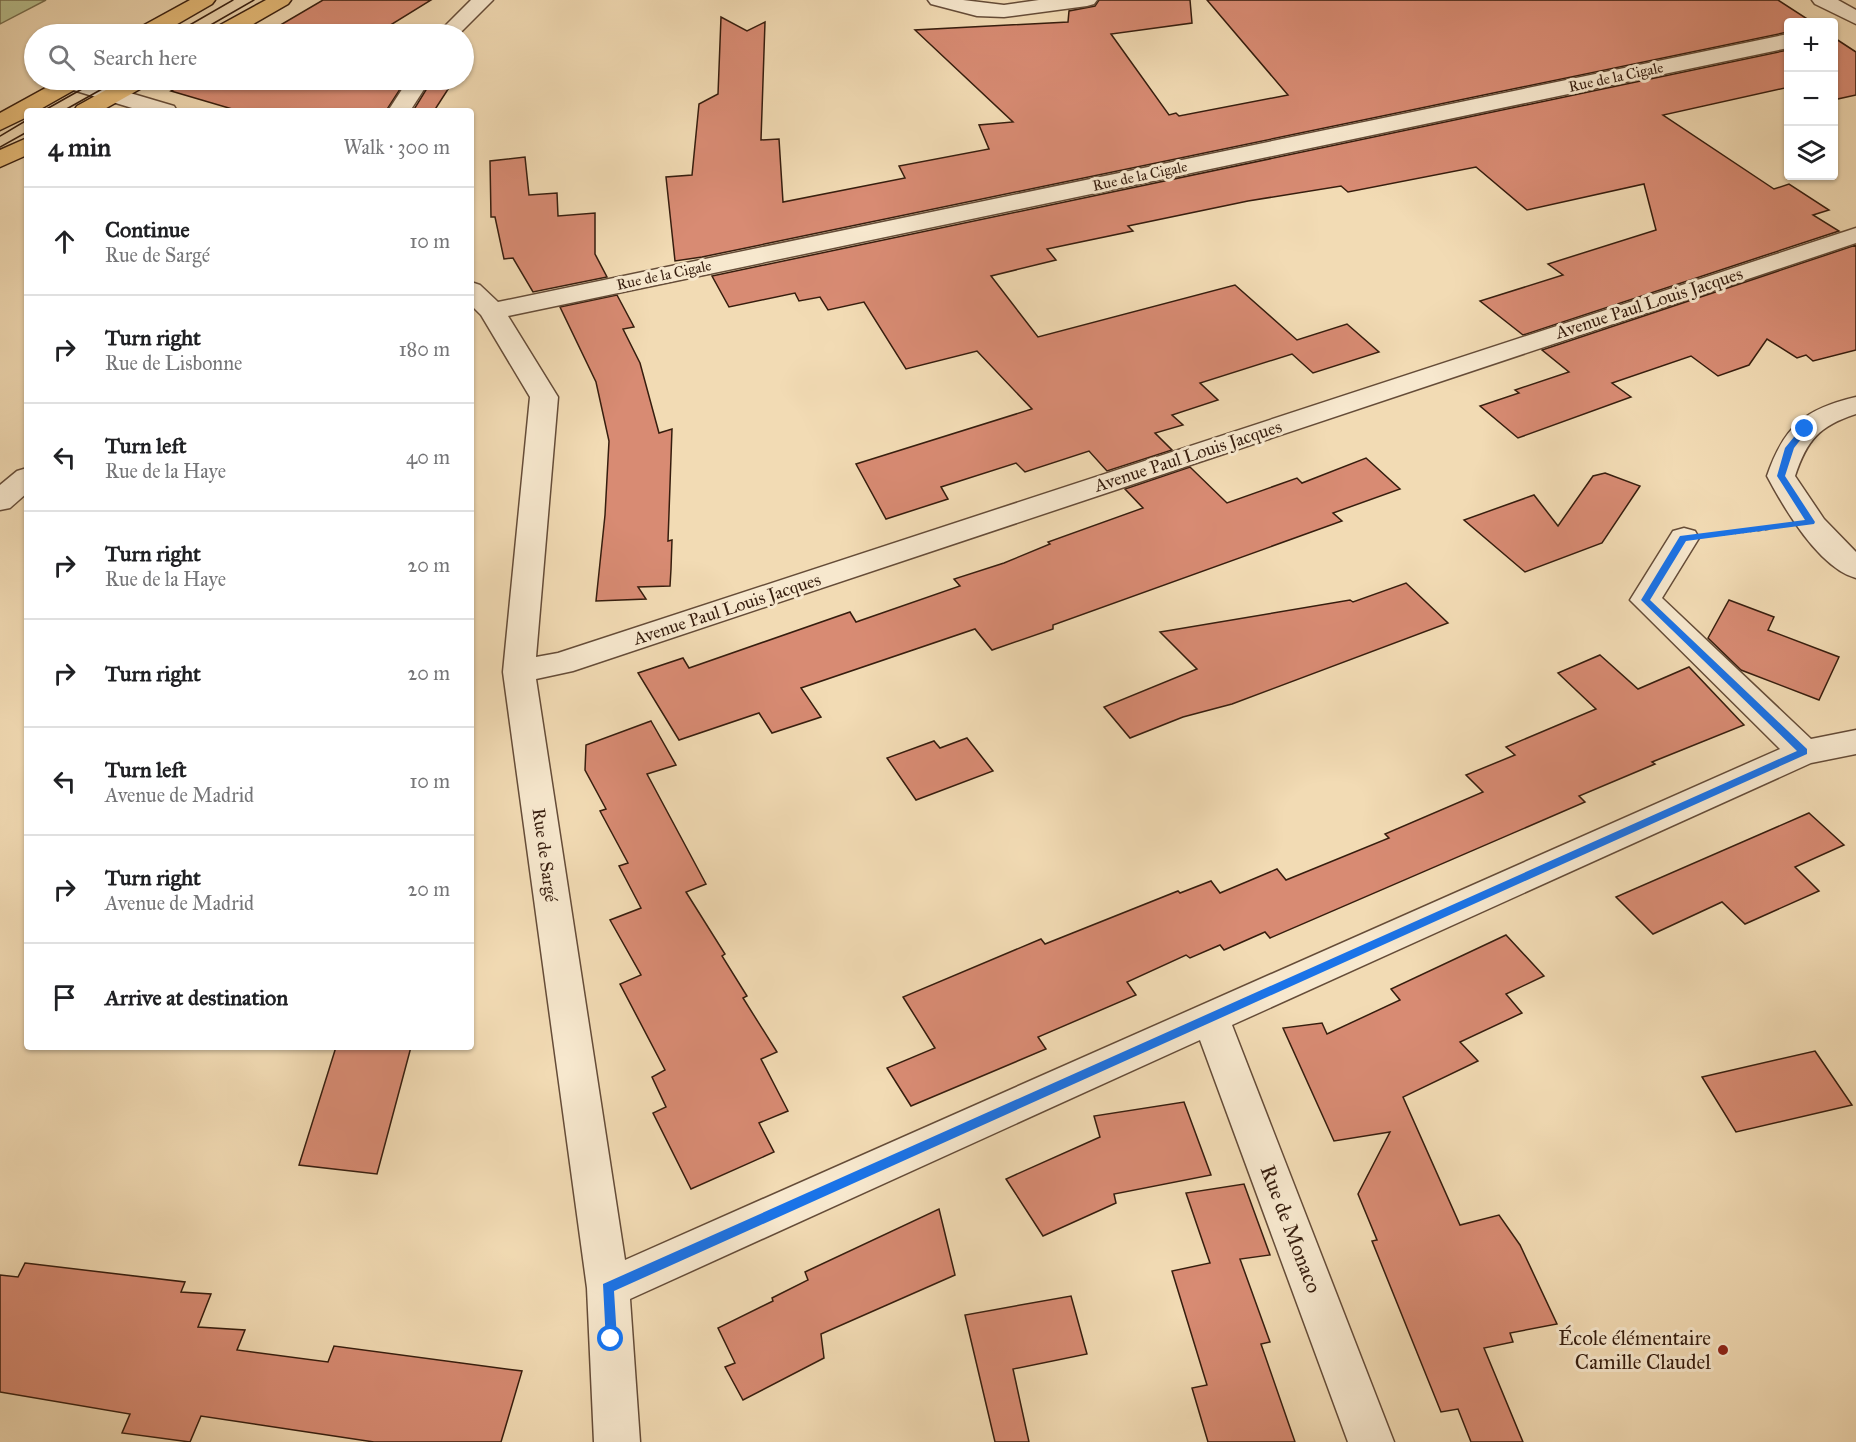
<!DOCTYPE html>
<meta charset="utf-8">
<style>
body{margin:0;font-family:"IM FELL Great Primer",serif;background:#f6f6f6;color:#202124}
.controls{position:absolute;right:18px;top:18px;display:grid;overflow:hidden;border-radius:6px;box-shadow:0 2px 4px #0004}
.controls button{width:54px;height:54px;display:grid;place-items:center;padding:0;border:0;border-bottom:2px solid #e0e0e0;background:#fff;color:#202124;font:30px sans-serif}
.stop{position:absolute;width:18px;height:18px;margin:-14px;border:4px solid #1a73e8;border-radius:50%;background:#fff}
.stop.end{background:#1a73e8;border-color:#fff;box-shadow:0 2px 6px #0008}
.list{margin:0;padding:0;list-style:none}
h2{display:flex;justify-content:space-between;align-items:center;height:78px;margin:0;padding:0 24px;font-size:26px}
h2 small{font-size:20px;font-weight:400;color:#757577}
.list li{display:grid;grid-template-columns:39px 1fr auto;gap:18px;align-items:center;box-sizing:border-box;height:108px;padding:0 24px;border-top:2px solid #e0e0e0}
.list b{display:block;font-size:22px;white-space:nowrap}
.list p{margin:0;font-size:20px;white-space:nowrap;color:#757577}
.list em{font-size:20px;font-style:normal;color:#757577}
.icon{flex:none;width:33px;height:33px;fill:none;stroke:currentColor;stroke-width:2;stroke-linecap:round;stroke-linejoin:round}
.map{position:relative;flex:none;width:1856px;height:1442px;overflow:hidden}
.search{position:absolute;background:#fff;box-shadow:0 2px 4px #0004;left:24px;top:24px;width:450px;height:66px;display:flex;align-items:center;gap:15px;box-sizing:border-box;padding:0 21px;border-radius:33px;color:#757577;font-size:22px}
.panel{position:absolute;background:#fff;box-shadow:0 2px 4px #0004;left:24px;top:108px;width:450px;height:942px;border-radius:6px}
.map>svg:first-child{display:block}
.green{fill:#b9c08e;stroke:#786e4e;stroke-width:1.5}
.building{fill:#d88b73;stroke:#361d0e;stroke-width:1.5}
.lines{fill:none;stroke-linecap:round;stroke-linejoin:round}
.street-casing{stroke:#654c38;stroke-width:3}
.primary-casing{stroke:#361d0e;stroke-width:3}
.path{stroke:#361d0e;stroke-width:4;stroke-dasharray:4.5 3;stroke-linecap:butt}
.street{fill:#f7e8ce;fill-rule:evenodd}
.primary{fill:#e9be7a;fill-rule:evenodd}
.tram{stroke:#361d0e;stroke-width:1.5}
.route{fill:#1a73e8}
.poi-dot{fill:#8f2418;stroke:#f7e8ce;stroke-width:2}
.labels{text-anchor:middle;stroke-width:6;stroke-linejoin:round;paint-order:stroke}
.far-street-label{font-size:15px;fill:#361d0e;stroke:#f7e8ce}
.street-label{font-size:18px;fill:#361d0e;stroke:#f7e8ce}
.near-street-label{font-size:21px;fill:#361d0e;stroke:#f7e8ce}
.near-poi-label{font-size:21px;fill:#361d0e;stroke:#f7e8ce;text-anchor:end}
</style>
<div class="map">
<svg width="1856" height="1442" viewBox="0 0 1856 1442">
<rect width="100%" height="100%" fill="#f2dbb4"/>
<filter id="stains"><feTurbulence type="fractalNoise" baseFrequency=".00333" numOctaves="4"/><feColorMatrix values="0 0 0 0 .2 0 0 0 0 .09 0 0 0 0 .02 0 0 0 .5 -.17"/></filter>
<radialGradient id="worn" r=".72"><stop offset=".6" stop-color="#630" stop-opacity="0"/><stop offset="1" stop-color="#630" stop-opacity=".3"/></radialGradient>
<!-- green -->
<path class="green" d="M0 0H46L0 24Z"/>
<!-- building -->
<g class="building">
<path d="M323 0H431L376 34H265Z"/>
<path d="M1099 0H1190L1192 23 1111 34 1169 115 1176 113 1179 116 1288 95 1207 0H1778L1812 22H1788V32L702 257 675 261 666 177 692 175 699 104 718 94 721 17 747 31 765 22 761 140 779 139 783 202 905 178 899 166 989 149 979 125 1013 122 915 30 1068 22 1069 11 1095 6Z"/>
<path d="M1833 37 1856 52V95L1833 100Z"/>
<path d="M1788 50V91L1785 88 1663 115 1774 189 1789 184 1829 210 1813 215 1839 231 1523 335 1480 301 1563 275 1548 264 1656 230 1644 184 1527 210 1476 167 1348 192 1341 186 1248 201 1128 226 1133 231 1047 249 1056 260 991 276 1038 337 1235 285 1297 340 1347 324 1379 352 1313 373 1292 354 1200 383 1218 400 1172 415 1183 425 1155 433 1172 450 1107 471 1089 451 1025 472 1016 463 941 487 948 499 886 519 856 464 1032 409 977 351 906 369 864 302 828 310 820 297 799 301 795 293 729 307 712 276Z"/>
<path d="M190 80H406L386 111H239L171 91Z"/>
<path d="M432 80H454L434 111H413Z"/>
<path d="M525 157 529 195 557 193 558 216 595 213V254L607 277 533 292 513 258 504 259 495 217H491L490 161Z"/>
<path d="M1856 245V350L1813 361 1806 355 1797 358 1767 339 1749 365 1718 376 1691 356 1612 383 1631 397 1518 438 1480 406 1519 393 1515 390 1569 372 1542 350Z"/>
<path d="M617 295 634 327 623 329 640 363 659 433 672 429 668 541 672 540 671 569 670 586 638 587 646 599 596 601 605 515 609 441 596 382 560 307Z"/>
<path d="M1366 458 1400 489 1333 513 1342 521 1053 625V629L992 650 975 629 801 688 821 717 772 733 759 713 679 740 638 673 683 658 689 668 850 612 856 622 960 586 954 579 1004 563 1050 544 1048 542 1143 508 1125 489 1190 467 1227 503 1297 478 1302 483Z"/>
<path d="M1605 473 1640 486 1602 543 1525 572 1464 520 1534 495 1558 526 1593 476Z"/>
<path d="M1406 583 1448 623 1232 704 1183 717 1130 738 1104 707 1197 669 1160 632 1350 600 1353 602Z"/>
<path d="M1729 600 1774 617 1768 630 1839 657 1819 700 1741 670 1708 638Z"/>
<path d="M1600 655 1638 689 1689 667 1744 725 1652 762 1655 764 1579 796 1585 802 1270 938 1265 932 1224 950 1220 945 1190 958 1186 955 1127 982 1136 995 1038 1037 1046 1049 911 1106 887 1068 935 1048 903 997 1041 939 1045 944 1178 891 1180 893 1211 881 1220 893 1277 869 1286 880 1389 838 1385 834 1483 792 1466 775 1515 755 1506 747 1596 709 1558 673Z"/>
<path d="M651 721 676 765 647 774 706 884 686 892 725 954 722 956 747 996 743 998 777 1052 761 1059 788 1111 759 1123 774 1152 691 1189 653 1113 666 1107 652 1077 665 1070 620 984 641 975 610 920 641 908 619 866 628 863 600 811 606 809 585 770 586 745Z"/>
<path d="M967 738 993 771 916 800 887 758 934 741 940 748Z"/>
<path d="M1809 813 1844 845 1795 867 1819 891 1745 924 1722 902 1653 934 1616 897Z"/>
<path d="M1506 935 1544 976 1506 994 1522 1013 1460 1042 1478 1061 1403 1097 1460 1225 1499 1215 1520 1245 1557 1324 1510 1333 1513 1342 1484 1348 1523 1442H1471L1458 1409 1441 1412 1372 1241 1377 1240 1358 1194 1390 1132 1334 1141 1283 1028 1322 1023 1327 1034 1400 1000 1391 989Z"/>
<path d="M336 1047H411L377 1174 299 1165Z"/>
<path d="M1815 1051 1852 1105 1736 1132 1702 1077Z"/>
<path d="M1184 1102 1211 1175 1114 1194 1116 1203 1043 1236 1006 1179 1100 1137 1094 1116Z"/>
<path d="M1244 1184 1270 1255 1240 1259 1270 1342 1261 1344 1295 1442H1208L1192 1388 1207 1385 1172 1271 1210 1263 1186 1193Z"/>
<path d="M939 1209 955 1275 821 1334 824 1358 743 1400 725 1367 735 1363 718 1328 773 1301 772 1298 808 1280 805 1272Z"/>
<path d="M25 1263 185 1282 181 1292 211 1294 198 1327 245 1330 237 1350 328 1362 334 1346 522 1371 501 1442H374L201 1416 190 1442 122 1433 130 1414 0 1392V1275L18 1277Z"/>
<path d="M1071 1296 1087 1354 1013 1369 1029 1442H995L965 1315Z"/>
</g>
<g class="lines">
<!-- street casing -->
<g class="street-casing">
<g id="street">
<path d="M471 0H493L459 34H437Z"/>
<path d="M928 0H963L1004 5 1039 0H1097L1094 4 1087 6 1004 17 977 16 931 4Z"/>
<path d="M1812 0H1838L1856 10V24L1815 4Z"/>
<path d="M1788 34V48L508 316 558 397 536 657 558 653 1856 228V243L573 671 536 679 625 1260 1780 749 1630 600 1673 531 1684 528 1695 531 1699 538 1662 598 1811 739 1856 730V754L1811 763 1232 1025 1394 1442H1348L1200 1040 630 1299 640 1442H594L587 1288 503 672 530 397 481 315 471 305V282L480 285 498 302Z"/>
<path d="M62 80H86L174 106 177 111H142L63 87 60 82Z"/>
<path d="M408 80H430L410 111H388Z"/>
<path d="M1856 397V414C1819 426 1807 440 1795 476L1824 519 1856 552V578C1819 568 1784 508 1767 476 1784 426 1805 409 1856 397Z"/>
<path d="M27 468V493L10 508 0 510V485L17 471Z"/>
</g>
</g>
<!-- primary casing -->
<g class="primary-casing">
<g id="primary">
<path d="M190 0H215L212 4 160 34H134L137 29Z"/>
<path d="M266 0H291L288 4 236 34H210L213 29Z"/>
<path d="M60 80H86L83 85 37 111H27V117L0 130V113Z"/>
<path d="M124 80H150L147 85 101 111H74L77 106Z"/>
<path d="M27 138V155L0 167V150Z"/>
</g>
</g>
<!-- path -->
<path class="path" d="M1720 534 1769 528"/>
<!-- street -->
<use href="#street" class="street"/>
<!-- primary -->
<use href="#primary" class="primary"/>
<!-- tram -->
<g class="tram">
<path d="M174 34 233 0"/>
<path d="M195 34 254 0"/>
<path d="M43 111 98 80"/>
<path d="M63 111 118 80"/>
<path d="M0 136 27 120"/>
<path d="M0 147 27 132"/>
</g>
</g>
<!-- route -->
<path class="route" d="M1802 427 1809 429 1794 448 1785 476 1815 522 1814 524 1686 541 1650 600 1807 749V754L614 1291 617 1339 611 1345 606 1343 603 1284 1797 751 1641 600 1680 536 1805 520 1777 476 1785 448Z"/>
<!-- markers -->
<circle class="poi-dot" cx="1723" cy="1350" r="6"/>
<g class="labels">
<!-- far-street labels -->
<g class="far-street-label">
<text transform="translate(1616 77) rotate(-12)" y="5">Rue de la Cigale</text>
<text transform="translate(1140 176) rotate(-12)" y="5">Rue de la Cigale</text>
<text transform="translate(664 275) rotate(-12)" y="5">Rue de la Cigale</text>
</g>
<!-- street labels -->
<g class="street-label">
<text transform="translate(1649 303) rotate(-18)" y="6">Avenue Paul Louis Jacques</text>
<text transform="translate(1188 456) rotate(-18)" y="6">Avenue Paul Louis Jacques</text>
<text transform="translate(727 609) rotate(-18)" y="6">Avenue Paul Louis Jacques</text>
<text transform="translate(545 855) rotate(82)" y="6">Rue de Sargé</text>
</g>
<!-- near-street labels -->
<g class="near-street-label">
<text transform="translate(1291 1229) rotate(69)" y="7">Rue de Monaco</text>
</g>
<!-- near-poi labels -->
<g class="near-poi-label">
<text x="1711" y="1345">École élémentaire<tspan x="1711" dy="24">Camille Claudel</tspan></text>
</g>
</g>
<rect width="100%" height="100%" filter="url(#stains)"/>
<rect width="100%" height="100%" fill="url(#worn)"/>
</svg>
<div class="controls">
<button>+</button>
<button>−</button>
<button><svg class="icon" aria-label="layers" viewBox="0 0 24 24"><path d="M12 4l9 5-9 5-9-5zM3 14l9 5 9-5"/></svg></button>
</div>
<div class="stop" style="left:611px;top:1339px"></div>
<div class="stop end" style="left:1805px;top:429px"></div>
<div class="search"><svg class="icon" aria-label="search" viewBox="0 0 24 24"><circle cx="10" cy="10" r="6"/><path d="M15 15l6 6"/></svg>Search here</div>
<section class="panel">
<h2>4 min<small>Walk · 300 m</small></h2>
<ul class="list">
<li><svg class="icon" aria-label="ahead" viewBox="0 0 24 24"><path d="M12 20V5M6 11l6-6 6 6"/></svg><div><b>Continue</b><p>Rue de Sargé</p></div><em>10 m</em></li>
<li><svg class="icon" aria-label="right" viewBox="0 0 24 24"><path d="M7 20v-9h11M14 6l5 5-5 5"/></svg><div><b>Turn right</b><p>Rue de Lisbonne</p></div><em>180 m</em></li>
<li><svg class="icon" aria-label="left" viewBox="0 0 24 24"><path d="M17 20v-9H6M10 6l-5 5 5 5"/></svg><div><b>Turn left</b><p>Rue de la Haye</p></div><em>40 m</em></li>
<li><svg class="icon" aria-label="right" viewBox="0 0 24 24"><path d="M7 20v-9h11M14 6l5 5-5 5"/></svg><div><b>Turn right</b><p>Rue de la Haye</p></div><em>20 m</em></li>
<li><svg class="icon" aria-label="right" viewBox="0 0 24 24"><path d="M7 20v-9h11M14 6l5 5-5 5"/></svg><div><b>Turn right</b></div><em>20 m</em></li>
<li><svg class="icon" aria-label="left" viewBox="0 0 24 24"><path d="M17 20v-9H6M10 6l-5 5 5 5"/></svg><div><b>Turn left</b><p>Avenue de Madrid</p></div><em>10 m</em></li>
<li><svg class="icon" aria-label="right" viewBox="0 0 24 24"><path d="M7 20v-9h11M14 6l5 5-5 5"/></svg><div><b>Turn right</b><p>Avenue de Madrid</p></div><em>20 m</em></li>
<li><svg class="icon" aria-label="arrive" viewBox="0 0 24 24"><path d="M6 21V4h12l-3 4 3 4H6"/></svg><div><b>Arrive at destination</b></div></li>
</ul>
</section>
</div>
